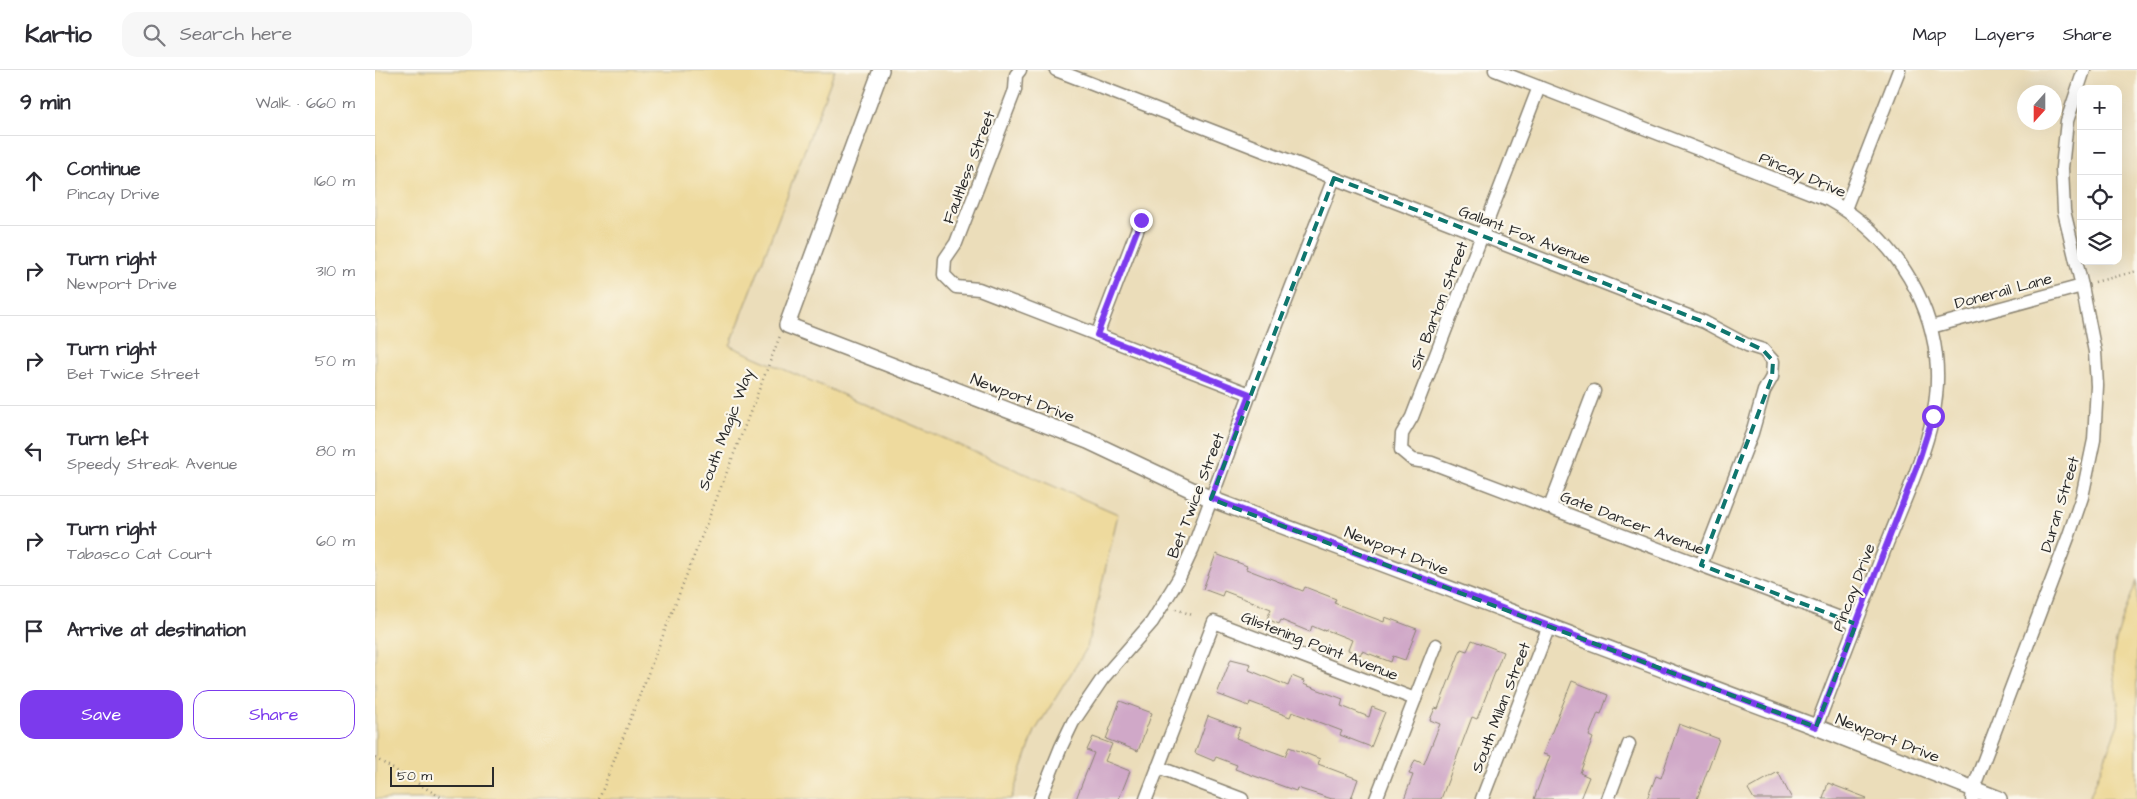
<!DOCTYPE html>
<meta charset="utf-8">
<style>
body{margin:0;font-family:"Architects Daughter",sans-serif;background:#f7f7f7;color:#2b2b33}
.controls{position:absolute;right:15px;top:15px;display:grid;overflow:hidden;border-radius:10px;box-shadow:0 5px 20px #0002}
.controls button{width:45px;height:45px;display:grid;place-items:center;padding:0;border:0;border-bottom:1px solid #e1e1e2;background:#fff;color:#2b2b33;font:25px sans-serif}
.compass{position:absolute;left:1642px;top:15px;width:45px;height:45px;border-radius:50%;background:#fff;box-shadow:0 5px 20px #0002;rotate:201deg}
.scale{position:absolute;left:15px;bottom:12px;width:104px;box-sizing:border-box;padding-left:5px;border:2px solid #2b2b2b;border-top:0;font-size:14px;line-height:18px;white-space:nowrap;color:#2b2b2b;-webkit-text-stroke:4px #fbf7ec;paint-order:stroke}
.stop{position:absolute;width:15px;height:15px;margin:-11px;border:4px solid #7c3aed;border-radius:50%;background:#fff}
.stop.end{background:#7c3aed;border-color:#fff;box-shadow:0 1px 5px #0008}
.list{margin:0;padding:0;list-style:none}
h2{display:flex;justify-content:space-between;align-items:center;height:65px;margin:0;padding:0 20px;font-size:21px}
h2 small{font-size:16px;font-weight:400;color:#7c7c81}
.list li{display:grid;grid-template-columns:32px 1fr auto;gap:15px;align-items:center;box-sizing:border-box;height:90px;padding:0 20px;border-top:1px solid #e1e1e2}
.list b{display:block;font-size:19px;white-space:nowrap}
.list p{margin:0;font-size:16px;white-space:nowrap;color:#7c7c81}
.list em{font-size:16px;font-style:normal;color:#7c7c81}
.actions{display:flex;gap:10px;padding:15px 20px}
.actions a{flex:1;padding:11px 0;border:1px solid #7c3aed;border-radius:15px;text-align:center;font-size:18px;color:#7c3aed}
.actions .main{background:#7c3aed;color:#fff}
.icon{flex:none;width:28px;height:28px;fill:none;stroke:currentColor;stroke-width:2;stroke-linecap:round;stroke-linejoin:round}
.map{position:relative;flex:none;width:1762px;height:729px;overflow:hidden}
header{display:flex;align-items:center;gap:30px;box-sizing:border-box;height:70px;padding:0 25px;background:#fff;border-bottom:1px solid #e1e1e2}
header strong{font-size:24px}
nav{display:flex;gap:28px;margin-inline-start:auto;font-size:18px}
.search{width:350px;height:45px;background:#f7f7f7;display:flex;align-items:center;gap:12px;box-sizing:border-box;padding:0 18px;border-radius:15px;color:#7c7c81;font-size:19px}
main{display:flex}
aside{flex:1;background:#fff}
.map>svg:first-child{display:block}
.sand{fill:#eeda9e;stroke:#8c8264}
.building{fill:#d0a8c8}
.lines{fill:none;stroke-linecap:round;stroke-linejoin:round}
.minor-casing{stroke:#8b8472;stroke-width:15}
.tertiary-casing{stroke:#8b8472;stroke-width:18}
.path{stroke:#8b8472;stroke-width:2.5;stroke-dasharray:1 4;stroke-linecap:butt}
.minor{stroke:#fff;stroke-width:12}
.tertiary{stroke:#fff;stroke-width:15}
.route{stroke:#7c3aed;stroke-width:6}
.marked{fill:none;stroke:#0f766e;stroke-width:4;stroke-dasharray:10 6;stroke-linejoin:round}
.labels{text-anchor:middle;stroke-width:4.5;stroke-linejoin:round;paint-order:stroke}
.street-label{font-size:16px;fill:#2b2b2b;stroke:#fbf7ec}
</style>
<header>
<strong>Kartio</strong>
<div class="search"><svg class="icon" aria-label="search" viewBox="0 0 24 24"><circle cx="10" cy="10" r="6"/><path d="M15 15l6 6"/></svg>Search here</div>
<nav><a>Map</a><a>Layers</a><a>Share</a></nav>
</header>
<main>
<aside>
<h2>9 min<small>Walk · 660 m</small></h2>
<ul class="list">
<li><svg class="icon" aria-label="ahead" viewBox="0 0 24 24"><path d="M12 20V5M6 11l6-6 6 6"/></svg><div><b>Continue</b><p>Pincay Drive</p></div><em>160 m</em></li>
<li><svg class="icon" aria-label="right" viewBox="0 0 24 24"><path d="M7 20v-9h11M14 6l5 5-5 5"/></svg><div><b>Turn right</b><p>Newport Drive</p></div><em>310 m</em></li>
<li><svg class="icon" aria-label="right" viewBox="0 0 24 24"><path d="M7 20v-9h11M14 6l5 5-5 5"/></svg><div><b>Turn right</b><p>Bet Twice Street</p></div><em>50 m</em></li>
<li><svg class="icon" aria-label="left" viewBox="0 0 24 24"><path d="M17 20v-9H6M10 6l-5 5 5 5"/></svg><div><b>Turn left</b><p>Speedy Streak Avenue</p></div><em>80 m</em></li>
<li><svg class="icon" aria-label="right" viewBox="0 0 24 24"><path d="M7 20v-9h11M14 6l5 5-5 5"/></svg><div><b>Turn right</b><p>Tabasco Cat Court</p></div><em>60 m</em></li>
<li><svg class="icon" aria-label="arrive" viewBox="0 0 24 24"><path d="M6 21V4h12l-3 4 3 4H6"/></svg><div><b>Arrive at destination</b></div></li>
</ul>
<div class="actions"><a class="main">Save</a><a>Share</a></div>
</aside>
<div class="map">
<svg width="1762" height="729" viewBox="0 0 1762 729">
<rect width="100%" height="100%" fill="#fbf7ec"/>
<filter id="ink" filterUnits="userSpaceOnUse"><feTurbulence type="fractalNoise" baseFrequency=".02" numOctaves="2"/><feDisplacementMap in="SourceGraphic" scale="10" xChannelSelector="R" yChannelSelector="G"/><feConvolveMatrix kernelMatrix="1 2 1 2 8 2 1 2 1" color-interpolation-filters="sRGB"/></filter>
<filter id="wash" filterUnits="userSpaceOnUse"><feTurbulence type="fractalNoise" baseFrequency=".0096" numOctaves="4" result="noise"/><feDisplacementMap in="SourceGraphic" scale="20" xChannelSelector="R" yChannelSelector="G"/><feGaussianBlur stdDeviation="1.12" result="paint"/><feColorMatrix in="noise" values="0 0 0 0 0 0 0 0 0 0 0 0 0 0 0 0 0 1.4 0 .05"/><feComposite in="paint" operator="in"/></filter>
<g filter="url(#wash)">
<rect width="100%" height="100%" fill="#ebddba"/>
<!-- sand -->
<g class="sand">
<path d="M0 0H460L355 276 743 444 712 578 660 661 636 729H0Z"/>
<path d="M1762 510V729H1714L1743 654C1746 636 1739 618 1738 600 1737 569 1752 538 1762 510Z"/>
</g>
<g id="blocks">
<!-- building -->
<g class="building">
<path d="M841 484 872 496 871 499 928 521 930 517 961 529 959 533 1009 552 1010 547 1042 559 1030 590 1018 586 1016 592 987 581 985 585 973 580 977 570 949 559V561L937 556 935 562 906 550 904 554 892 549 896 539 849 521 847 526 828 519Z"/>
<path d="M1097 570 1128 582 1102 649 1097 647 1066 729H1029L1038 705 1034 704 1040 690 1049 694 1065 654 1055 650 1060 638 1063 639 1086 579 1092 581Z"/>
<path d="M856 589 876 594 874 600 913 616 917 606 929 611 928 614 968 629 966 636 994 647 997 637 1010 642 996 677 965 665 967 661 917 642 915 647 875 632 874 636 842 624Z"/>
<path d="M1197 611 1233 625 1226 644 1223 643 1214 666 1218 668 1205 703 1214 707 1205 729H1159L1175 686 1168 684Z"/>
<path d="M745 631 777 643 763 681 731 669Z"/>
<path d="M833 646 865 658 861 668 910 686 914 677 945 689 943 694 983 709 976 729H957L922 718 921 721 860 699 862 695 841 687 839 691 820 683Z"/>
<path d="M1304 654 1344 669 1322 729H1272L1281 706 1286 708Z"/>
<path d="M718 667 737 674 730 691 755 701 744 729H701L719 683 712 680Z"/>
<path d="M1403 702 1417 729H1379L1373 719Z"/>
<path d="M1453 713 1492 728 1491 729H1448Z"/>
</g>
</g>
</g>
<g filter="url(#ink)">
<use href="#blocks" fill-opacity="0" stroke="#8b8472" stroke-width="1"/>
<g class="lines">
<!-- minor casing -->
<g class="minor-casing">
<g id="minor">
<path d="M645 0 641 5 640 20 581 173 570 189 569 205 581 217 604 219 875 324"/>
<path d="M681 0 1329 252 1372 275 1388 280 1398 291 1397 307 1389 321 1377 363 1326 495"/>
<path d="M1120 0 1454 130C1531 174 1576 257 1558 346 1548 392 1526 437 1509 481 1486 540 1464 599 1441 657"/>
<path d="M1164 17 1037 347 1027 364 1026 380 1038 390 1057 393 1481 554"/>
<path d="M1470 139 1524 0"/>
<path d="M1556 257 1707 216"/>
<path d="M722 265 766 150"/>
<path d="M1175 437 1219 321"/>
<path d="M783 697 867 729"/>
<path d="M665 729 686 677 698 652 728 608 777 552 804 508 818 478 875 324 959 108"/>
<path d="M771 729 839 552 1040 629"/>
<path d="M1001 729 1061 575"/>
<path d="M1107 729 1174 556"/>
<path d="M1233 729 1254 674"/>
<path d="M1597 729 1598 719 1694 465 1707 427 1719 370 1722 316 1720 282 1707 216 1689 141 1687 98 1692 51 1709 0"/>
</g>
</g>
<!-- tertiary casing -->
<g class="tertiary-casing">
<path id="tertiary" d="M506 0 412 255 713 371 836 429 1441 657 1624 729"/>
</g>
<!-- path -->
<g class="path">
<path d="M1720 212 1762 201"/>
<path d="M801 539 817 545"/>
<path d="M0 688 69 729"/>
<path d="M224 729 405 266"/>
</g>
<!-- minor -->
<use href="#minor" class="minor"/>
<!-- tertiary -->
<use href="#tertiary" class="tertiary"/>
</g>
</g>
<g class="lines" filter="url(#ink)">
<!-- route -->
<path class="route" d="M766 150 722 265 875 324 836 428 1441 657 1542 396 1558 346"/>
</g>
<!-- marked area -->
<path class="marked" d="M959 108 1329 252 1388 280 1398 291 1397 307 1326 495 1481 554 1441 657 836 429Z"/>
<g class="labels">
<!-- street labels -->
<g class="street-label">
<text transform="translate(593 97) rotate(-69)" y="6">Faultless Street</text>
<text transform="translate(1428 104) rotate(23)" y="6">Pincay Drive</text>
<text transform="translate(1150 164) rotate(21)" y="6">Gallant Fox Avenue</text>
<text transform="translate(1628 220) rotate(-15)" y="6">Donerail Lane</text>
<text transform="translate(1063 235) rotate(-69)" y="6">Sir Barton Street</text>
<text transform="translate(648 327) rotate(21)" y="6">Newport Drive</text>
<text transform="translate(350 359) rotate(-69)" y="6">South Magic Way</text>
<text transform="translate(820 425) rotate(-69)" y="6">Bet Twice Street</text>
<text transform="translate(1684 434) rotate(-73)" y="6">Duran Street</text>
<text transform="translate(1258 452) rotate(21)" y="6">Gate Dancer Avenue</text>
<text transform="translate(1022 480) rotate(21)" y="6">Newport Drive</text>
<text transform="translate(1478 517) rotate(-69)" y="6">Pincay Drive</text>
<text transform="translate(945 575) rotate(21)" y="6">Glistening Point Avenue</text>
<text transform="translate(1125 637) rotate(-69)" y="6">South Milan Street</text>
<text transform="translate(1513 667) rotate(21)" y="6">Newport Drive</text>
</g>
</g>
</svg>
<div class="controls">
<button>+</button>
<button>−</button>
<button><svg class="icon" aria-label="locate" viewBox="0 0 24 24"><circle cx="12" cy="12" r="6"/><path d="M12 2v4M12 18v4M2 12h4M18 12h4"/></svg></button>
<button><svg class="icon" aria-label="layers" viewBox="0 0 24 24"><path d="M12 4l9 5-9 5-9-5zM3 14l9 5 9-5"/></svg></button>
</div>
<svg class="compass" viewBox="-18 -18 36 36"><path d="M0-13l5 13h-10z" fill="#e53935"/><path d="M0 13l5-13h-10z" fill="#7c7c81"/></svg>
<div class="scale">50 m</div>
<div class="stop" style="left:1558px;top:346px"></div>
<div class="stop end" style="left:766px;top:150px"></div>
</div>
</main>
